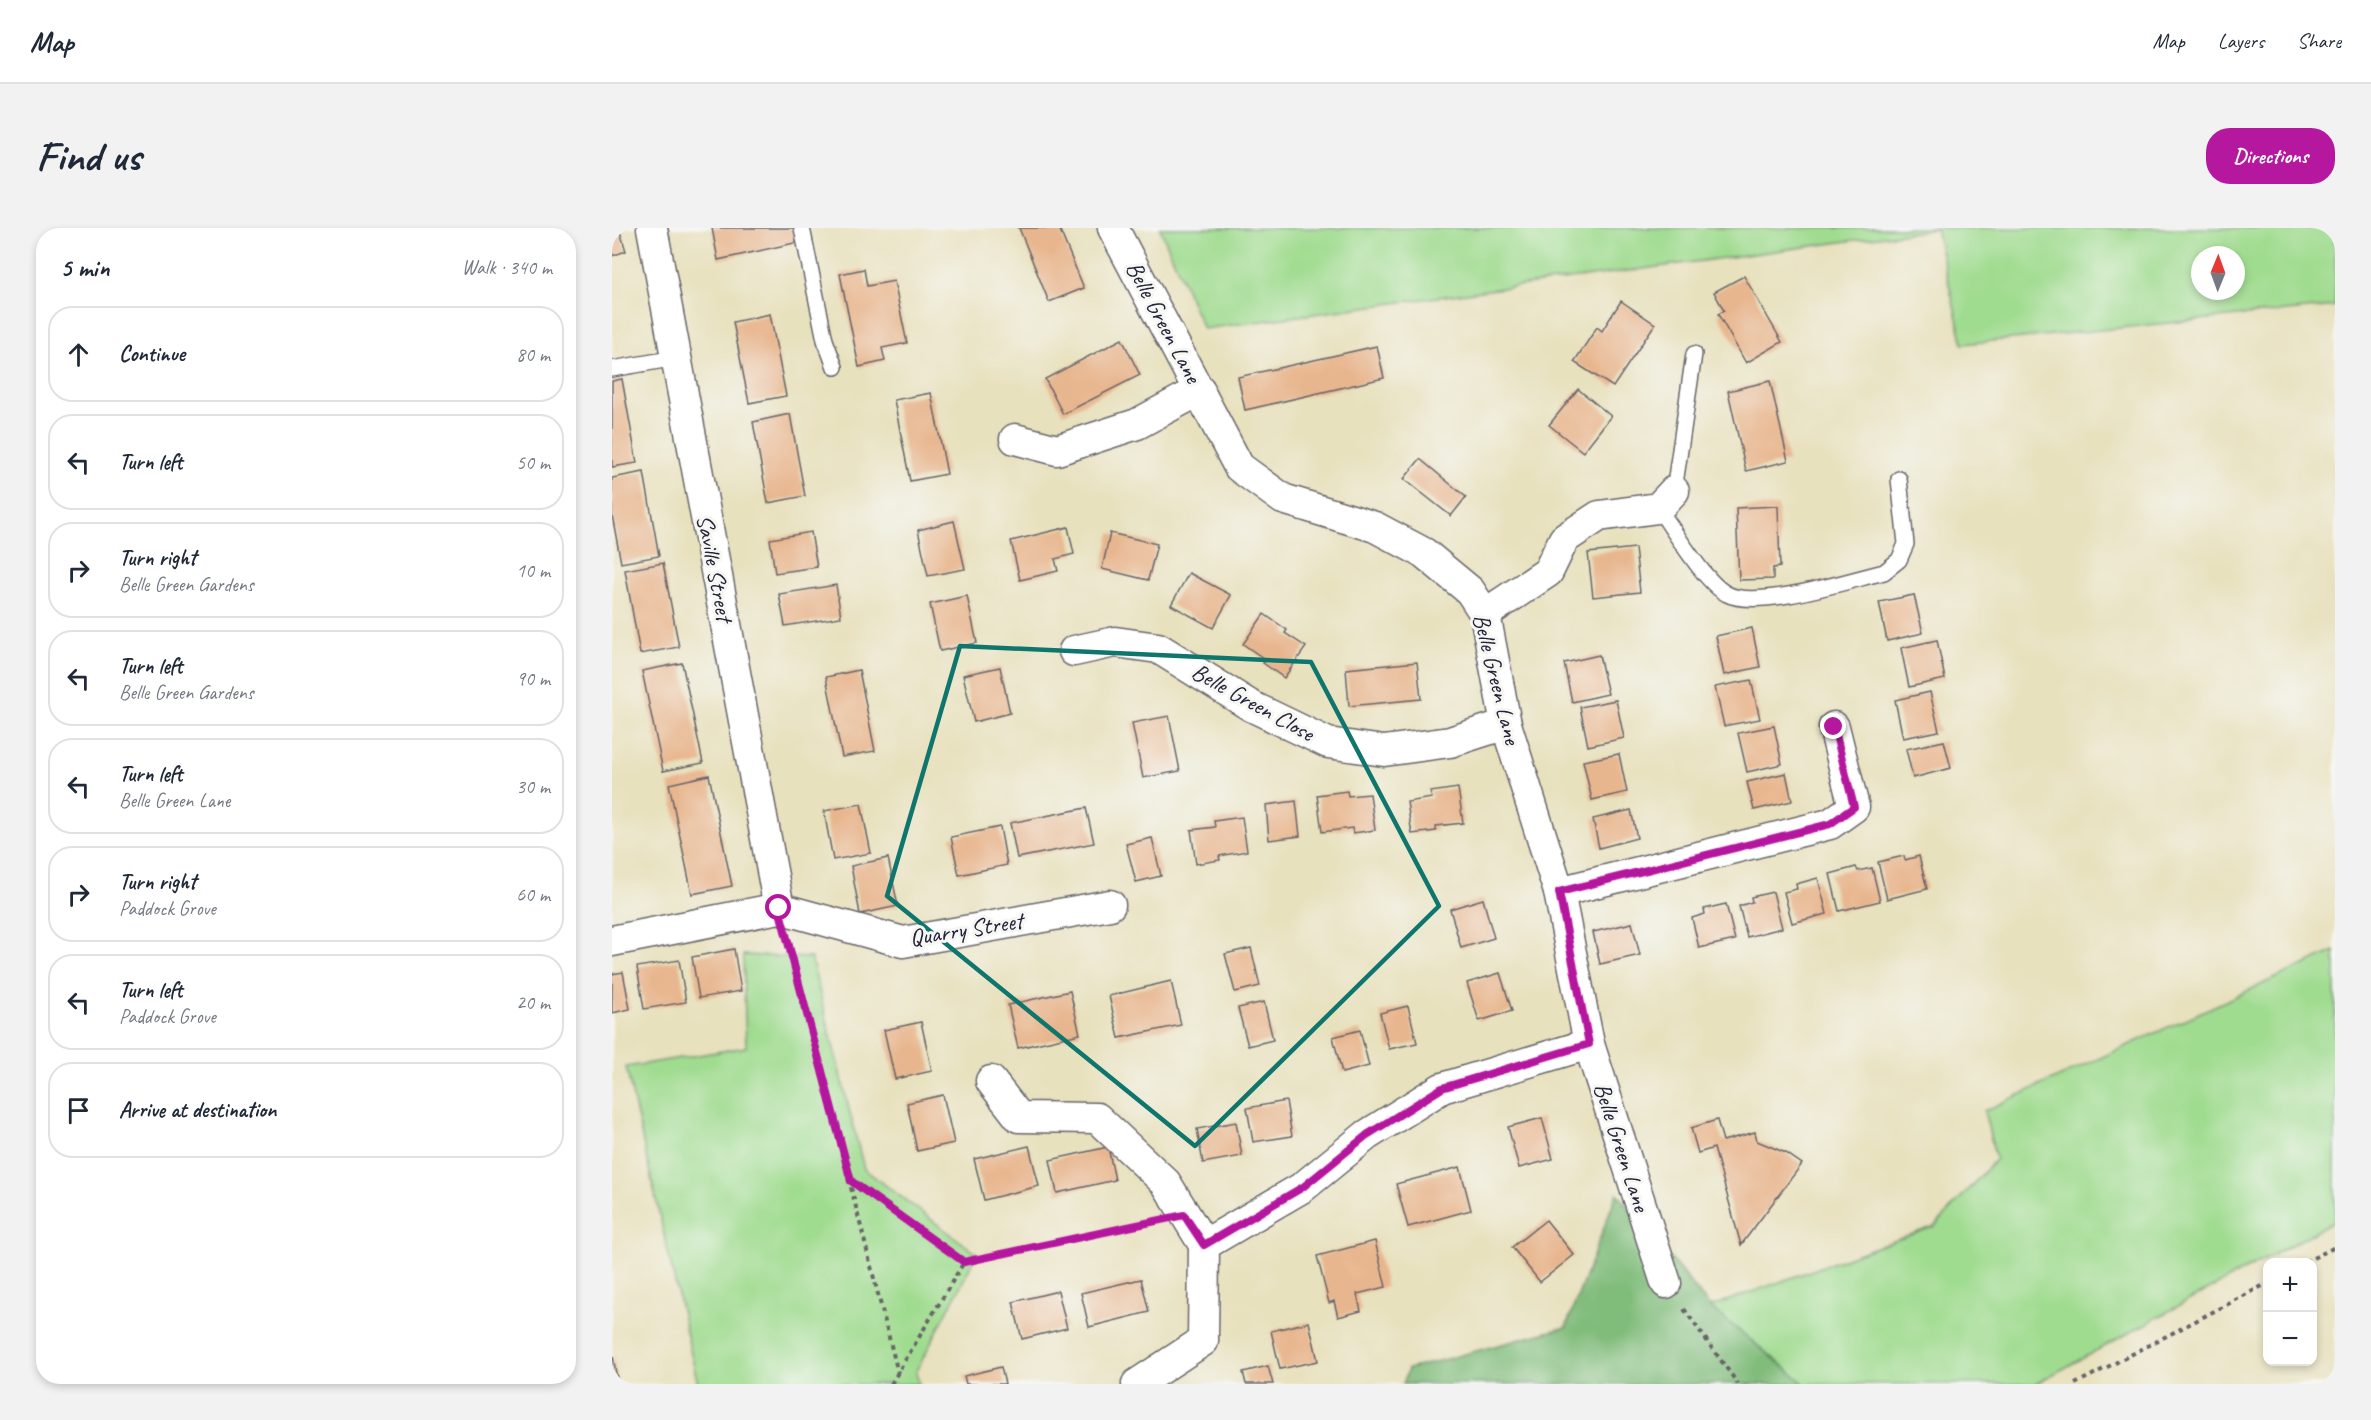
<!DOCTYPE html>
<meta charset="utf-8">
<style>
body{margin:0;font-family:Caveat,sans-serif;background:#f2f2f3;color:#1f2937}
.controls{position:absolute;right:18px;bottom:18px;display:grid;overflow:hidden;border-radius:12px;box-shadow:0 3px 9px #0003}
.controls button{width:54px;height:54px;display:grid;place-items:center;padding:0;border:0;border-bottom:2px solid #e0e1e3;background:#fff;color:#1f2937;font:30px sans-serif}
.compass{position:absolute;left:1579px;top:18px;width:54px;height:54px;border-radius:50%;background:#fff;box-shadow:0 3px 9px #0003;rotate:1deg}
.stop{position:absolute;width:18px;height:18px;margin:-14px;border:4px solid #b5179e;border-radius:50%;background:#fff}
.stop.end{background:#b5179e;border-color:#fff;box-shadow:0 2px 6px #0008}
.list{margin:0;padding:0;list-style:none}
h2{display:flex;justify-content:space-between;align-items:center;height:78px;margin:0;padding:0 24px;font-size:26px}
h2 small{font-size:20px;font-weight:400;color:#747a83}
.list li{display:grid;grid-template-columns:39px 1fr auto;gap:18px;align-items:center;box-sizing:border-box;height:96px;margin:0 12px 12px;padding:0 12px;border:2px solid #e0e1e3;border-radius:24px}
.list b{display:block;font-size:22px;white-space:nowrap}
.list p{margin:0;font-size:20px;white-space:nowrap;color:#747a83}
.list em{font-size:20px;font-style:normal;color:#747a83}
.icon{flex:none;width:33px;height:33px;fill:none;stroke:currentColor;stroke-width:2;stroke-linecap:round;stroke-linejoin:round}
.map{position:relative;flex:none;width:1723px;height:1156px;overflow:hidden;border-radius:24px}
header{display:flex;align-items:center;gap:36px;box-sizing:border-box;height:84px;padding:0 30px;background:#fff;border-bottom:2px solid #e0e1e3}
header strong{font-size:28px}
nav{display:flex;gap:33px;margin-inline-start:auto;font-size:21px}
.intro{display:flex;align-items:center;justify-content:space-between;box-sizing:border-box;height:144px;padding:0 36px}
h1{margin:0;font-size:42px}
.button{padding:15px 27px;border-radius:24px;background:#b5179e;color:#fff;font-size:21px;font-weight:700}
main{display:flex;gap:36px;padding:0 36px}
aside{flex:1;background:#fff;border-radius:24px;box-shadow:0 3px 9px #0003}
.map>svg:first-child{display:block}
.green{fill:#a0dc90;stroke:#617f66;stroke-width:1.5;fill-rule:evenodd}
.forest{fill:#80bc7a;stroke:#516f5a;stroke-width:1.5}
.building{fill:#e8b68e}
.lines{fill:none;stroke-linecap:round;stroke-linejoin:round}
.service-casing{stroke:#676569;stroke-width:18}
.minor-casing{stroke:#676569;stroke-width:33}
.path{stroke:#676569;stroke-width:4;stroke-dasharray:4.5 4.5;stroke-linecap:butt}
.service{stroke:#fff;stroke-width:15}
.minor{stroke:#fff;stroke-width:30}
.route{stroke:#b5179e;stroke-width:8}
.marked{fill:none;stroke:#0f766e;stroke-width:4.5;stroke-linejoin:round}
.labels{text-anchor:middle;stroke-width:6;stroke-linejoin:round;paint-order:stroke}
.street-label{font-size:24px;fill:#22223b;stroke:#f6f6f2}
</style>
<header>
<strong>Map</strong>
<nav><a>Map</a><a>Layers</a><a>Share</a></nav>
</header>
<div class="intro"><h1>Find us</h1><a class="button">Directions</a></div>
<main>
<aside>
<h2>5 min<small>Walk · 340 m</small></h2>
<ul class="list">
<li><svg class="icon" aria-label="ahead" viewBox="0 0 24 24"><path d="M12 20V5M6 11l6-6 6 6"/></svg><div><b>Continue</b></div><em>80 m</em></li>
<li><svg class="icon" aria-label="left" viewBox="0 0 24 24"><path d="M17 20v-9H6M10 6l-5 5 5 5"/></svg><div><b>Turn left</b></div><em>50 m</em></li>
<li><svg class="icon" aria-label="right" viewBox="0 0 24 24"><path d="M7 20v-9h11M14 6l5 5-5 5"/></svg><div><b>Turn right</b><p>Belle Green Gardens</p></div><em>10 m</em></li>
<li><svg class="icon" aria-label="left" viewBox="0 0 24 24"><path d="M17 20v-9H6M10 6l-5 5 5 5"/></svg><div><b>Turn left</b><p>Belle Green Gardens</p></div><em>90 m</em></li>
<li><svg class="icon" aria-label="left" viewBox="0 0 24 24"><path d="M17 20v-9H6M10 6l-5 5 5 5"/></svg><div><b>Turn left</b><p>Belle Green Lane</p></div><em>30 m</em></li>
<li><svg class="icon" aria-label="right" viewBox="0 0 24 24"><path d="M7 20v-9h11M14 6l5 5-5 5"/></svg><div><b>Turn right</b><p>Paddock Grove</p></div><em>60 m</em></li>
<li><svg class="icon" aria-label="left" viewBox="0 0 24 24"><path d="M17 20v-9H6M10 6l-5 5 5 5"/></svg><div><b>Turn left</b><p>Paddock Grove</p></div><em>20 m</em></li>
<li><svg class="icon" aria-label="arrive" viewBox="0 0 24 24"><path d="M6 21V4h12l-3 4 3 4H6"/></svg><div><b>Arrive at destination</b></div></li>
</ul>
</aside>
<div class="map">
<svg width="1723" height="1156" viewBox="0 0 1723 1156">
<rect width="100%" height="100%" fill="#f6f6f2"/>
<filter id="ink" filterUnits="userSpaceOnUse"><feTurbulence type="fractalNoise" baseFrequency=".0167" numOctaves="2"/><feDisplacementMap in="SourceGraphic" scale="12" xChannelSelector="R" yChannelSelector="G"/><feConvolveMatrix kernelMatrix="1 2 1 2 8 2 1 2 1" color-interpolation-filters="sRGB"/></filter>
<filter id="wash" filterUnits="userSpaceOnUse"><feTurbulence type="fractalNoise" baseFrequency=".008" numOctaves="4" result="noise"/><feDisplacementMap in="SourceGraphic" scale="24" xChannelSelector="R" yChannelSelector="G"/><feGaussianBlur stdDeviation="1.35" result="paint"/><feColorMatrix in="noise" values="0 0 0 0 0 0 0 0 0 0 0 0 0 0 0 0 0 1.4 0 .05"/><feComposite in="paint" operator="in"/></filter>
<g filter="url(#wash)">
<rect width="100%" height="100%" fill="#e8e1be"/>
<!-- green -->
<g class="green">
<path d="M548 0H1723V78L1351 116 1324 1 591 101ZM1588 27H1624V63H1588Z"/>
<path d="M1723 723V993L1423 1156H1193L1098 1079 1323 998 1384 931 1372 883Z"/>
<path d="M131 727 199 730 252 941 365 1026 304 1144 307 1156H86L14 839 134 819Z"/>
</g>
<!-- forest -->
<path class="forest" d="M1005 965 1098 1079 1193 1156H791L796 1141 954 1099Z"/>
<g id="blocks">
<!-- building -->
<g class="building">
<path d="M0 0H7L14 23 0 28Z"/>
<path d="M100 0H184L187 14 106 32Z"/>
<path d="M407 0H447L472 60 437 74Z"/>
<path d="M252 41 255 58 282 53 295 115 270 120 273 133 247 139 228 46Z"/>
<path d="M1132 48 1170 114 1134 135 1106 86 1112 83 1102 64Z"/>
<path d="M1009 73 1043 96 1001 159 962 134 985 99 990 103Z"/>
<path d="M158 86 174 168 137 175 121 94Z"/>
<path d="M510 111 528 147 451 186 433 151Z"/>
<path d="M765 118 772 150 633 182 626 149Z"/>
<path d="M10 151 25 235 0 239V153Z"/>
<path d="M1158 153 1176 233 1134 243 1116 163Z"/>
<path d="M966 161 999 188 971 224 937 197Z"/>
<path d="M319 165 335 246 298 253 282 172Z"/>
<path d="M178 186 193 268 156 275 141 194Z"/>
<path d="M808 231 854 269 839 288 792 251Z"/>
<path d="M32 244 47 328 9 335 0 287V250Z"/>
<path d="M1166 278 1168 339 1161 340V351L1127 352 1124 280Z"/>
<path d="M342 293 353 341 316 348 306 302Z"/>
<path d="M456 299 462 326 443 331 446 343 408 352 399 313Z"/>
<path d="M199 304 205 339 163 345 158 311Z"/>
<path d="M498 305 545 316 536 352 490 341Z"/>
<path d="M1023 320 1028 364 981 369 976 325Z"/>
<path d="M51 335 67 419 28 426 13 342Z"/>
<path d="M577 345 619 367 601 400 559 377Z"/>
<path d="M224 357 229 389 173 398 167 366Z"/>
<path d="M1302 367 1311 405 1275 413 1267 374Z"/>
<path d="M355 368 365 415 328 423 318 376Z"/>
<path d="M652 386 675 402 673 405 694 419 672 450 651 435 654 432 631 416Z"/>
<path d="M1140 400 1148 439 1112 447 1104 408Z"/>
<path d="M1325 412 1333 451 1297 459 1289 420Z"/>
<path d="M987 427 996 466 960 474 952 435Z"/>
<path d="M805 434 809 471 737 478 734 441Z"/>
<path d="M70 435 91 535 51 543 30 443Z"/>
<path d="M388 439 398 485 362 494 351 447Z"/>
<path d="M247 442 263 523 230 529 214 449Z"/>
<path d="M1139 452 1148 491 1112 498 1103 459Z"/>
<path d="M1318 464 1327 503 1291 510 1283 472Z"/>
<path d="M1004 472 1012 510 976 518 968 479Z"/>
<path d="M557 488 568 543 531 550 520 495Z"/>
<path d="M1162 498 1170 536 1135 544 1126 505Z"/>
<path d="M1332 513 1339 540 1301 550 1294 521Z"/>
<path d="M1007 526 1015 564 980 572 971 533Z"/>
<path d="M1174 545 1180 573 1142 582 1135 554Z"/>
<path d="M97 547 120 658 80 666 57 556Z"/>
<path d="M846 560 851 595 824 598V603L800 606 795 574 820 570 818 564Z"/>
<path d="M735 563 736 568 758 566 763 602 741 605 740 600 710 604 705 567Z"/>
<path d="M684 573 688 608 657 612 654 577Z"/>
<path d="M249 576 259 625 221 632 212 583Z"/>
<path d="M474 580 482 615 405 630 398 595Z"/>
<path d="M1019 582 1025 610 987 620 981 591Z"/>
<path d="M630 589 635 623 607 628 608 632 584 636 579 602 603 599 602 593Z"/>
<path d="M388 599 395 637 347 647 339 609Z"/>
<path d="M540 610 549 648 524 654 514 616Z"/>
<path d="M1292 628 1293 632 1307 628 1315 661 1275 671 1266 634Z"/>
<path d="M276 630 286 678 248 686 239 638Z"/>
<path d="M1244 639 1246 643 1260 640 1268 673 1227 683 1218 646Z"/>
<path d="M1206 650 1215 686 1180 695 1172 664 1185 661 1184 656Z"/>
<path d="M1161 664 1170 700 1135 709 1127 678 1140 674 1139 669Z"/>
<path d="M871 671 882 710 849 720 838 681Z"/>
<path d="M1114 676 1123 712 1087 720 1080 690 1093 686 1092 681Z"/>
<path d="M1020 695 1028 727 988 736 981 704Z"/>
<path d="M639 720 648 758 623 764 613 726Z"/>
<path d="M122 721 129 763 87 770 80 729Z"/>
<path d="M67 732 74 774 32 781 25 739Z"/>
<path d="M11 744 18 781 0 785V746Z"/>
<path d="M888 745 900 783 867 793 855 755Z"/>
<path d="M559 753 569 797 507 810 497 768Z"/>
<path d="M458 763 468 806 406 820 396 777Z"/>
<path d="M652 774 661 812 636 818 626 780Z"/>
<path d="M796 778 805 815 777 821 768 785Z"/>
<path d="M309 794 320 843 283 851 272 802Z"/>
<path d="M748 802 757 838 730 845 721 809Z"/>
<path d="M331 867 342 915 305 923 295 875Z"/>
<path d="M674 873 680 908 641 914 635 880Z"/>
<path d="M930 890 941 931 907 940 896 899Z"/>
<path d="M1105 892 1111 913 1143 904 1145 913 1174 925 1190 936 1129 1017 1102 920 1086 925 1079 900Z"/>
<path d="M624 894 630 928 591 935 585 901Z"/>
<path d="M417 918 427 958 372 972 362 931Z"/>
<path d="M496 919 503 952 445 965 438 932Z"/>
<path d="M848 939 859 982 796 999 784 956Z"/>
<path d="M934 992 962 1027 928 1054 900 1019Z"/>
<path d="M763 1013 774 1059 745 1066 749 1083 726 1089 722 1073 717 1075 705 1028Z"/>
<path d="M529 1051 537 1084 477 1099 469 1065Z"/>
<path d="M446 1063 455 1100 410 1111 401 1074Z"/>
<path d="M697 1094 706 1133 668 1141 659 1103Z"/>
<path d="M0 1128H1L6 1156H0Z"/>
<path d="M656 1138 661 1156H634L631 1144Z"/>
<path d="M389 1139 393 1156H354L352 1148Z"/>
</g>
</g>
</g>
<g filter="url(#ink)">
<use href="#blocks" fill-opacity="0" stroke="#676569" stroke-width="1.5"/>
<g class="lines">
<!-- service casing -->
<g class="service-casing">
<g id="service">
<path d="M190 0 213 112 223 139"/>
<path d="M0 141 64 130"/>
<path d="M1062 263 1082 126"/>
<path d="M1046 280C1062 302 1093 355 1115 366 1145 382 1238 352 1272 344L1287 332 1294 316 1287 251"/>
</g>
</g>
<!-- minor casing -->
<g class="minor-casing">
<g id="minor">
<path d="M40 0 167 680"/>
<path d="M501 0 627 239 671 271 763 299 812 325 858 363 873 386 894 496 947 664 977 816 1054 1055"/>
<path d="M403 211 445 222 525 196 588 162"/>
<path d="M873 386 936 344 952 311 987 288 1046 280 1062 263"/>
<path d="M462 423 503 414 546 420 639 478 716 515 772 523 838 514 894 496"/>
<path d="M947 664 1218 596 1242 579 1222 499"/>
<path d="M0 713 167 680 291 714 498 677"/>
<path d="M379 853 407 889 485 890 554 955 592 1017 591 1113 525 1156"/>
<path d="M592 1017 691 959 755 907 830 860 977 816"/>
</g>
</g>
<!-- path -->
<g class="path">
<path d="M177 715 286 1145"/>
<path d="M240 954 352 1034"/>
<path d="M1693 1034 1723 1019"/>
<path d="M1072 1081 1126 1156"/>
<path d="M279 1156 352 1034 541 993"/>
<path d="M1463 1156 1656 1055"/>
</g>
<!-- service -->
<use href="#service" class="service"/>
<!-- minor -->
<use href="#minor" class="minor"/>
</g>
</g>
<g class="lines" filter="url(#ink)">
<!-- route -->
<path class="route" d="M167 680 239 953 352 1034 572 987 592 1017 691 959 755 907 830 860 977 816 947 664 1218 596 1242 579 1222 499"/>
</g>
<!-- marked area -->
<path class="marked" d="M348 418 699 434 827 678 583 918 275 668Z"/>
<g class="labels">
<!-- street labels -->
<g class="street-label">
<text transform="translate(552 94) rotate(62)" y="8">Belle Green Lane</text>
<text transform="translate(103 340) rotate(79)" y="8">Saville Street</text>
<text transform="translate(885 451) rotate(76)" y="8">Belle Green Lane</text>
<text transform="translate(641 474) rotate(29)" y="8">Belle Green Close</text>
<text transform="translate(354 701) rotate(-9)" y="8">Quarry Street</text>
<text transform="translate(1010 919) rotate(72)" y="8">Belle Green Lane</text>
</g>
</g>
</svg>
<div class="controls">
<button>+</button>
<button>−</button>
</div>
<svg class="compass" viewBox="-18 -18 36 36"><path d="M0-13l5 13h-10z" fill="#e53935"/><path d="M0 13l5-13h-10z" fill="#747a83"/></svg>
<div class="stop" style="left:167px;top:680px"></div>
<div class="stop end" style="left:1222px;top:499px"></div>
</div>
</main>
